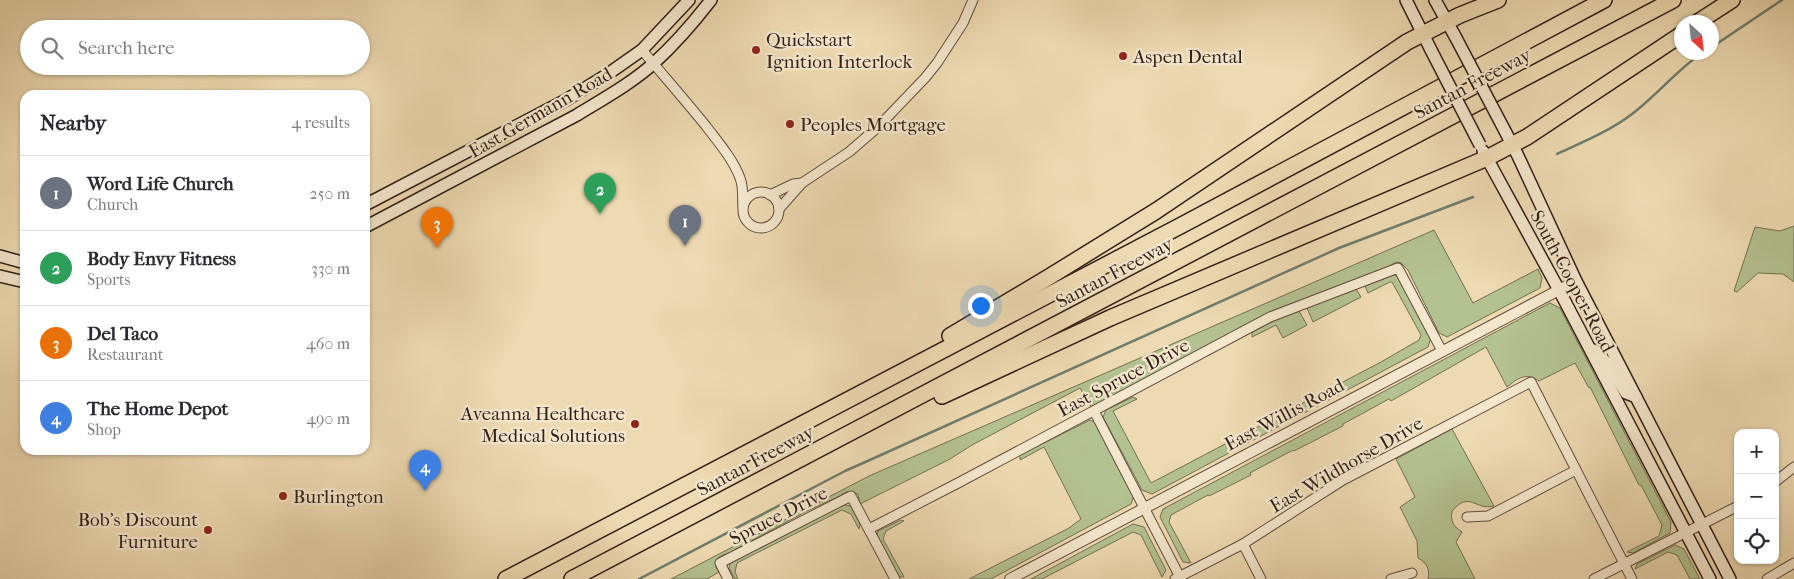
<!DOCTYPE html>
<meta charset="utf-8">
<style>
body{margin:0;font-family:"IM FELL French Canon",serif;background:#f7f7f7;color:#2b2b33}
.controls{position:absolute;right:15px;bottom:15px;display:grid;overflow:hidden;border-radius:10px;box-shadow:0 1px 4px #0004}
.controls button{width:45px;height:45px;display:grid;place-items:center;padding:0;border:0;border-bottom:1px solid #e1e1e2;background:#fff;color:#2b2b33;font:25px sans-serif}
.compass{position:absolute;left:1674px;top:15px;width:45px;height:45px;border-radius:50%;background:#fff;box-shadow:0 1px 4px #0004;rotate:153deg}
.you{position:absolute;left:980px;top:305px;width:18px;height:18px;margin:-12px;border:4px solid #fff;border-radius:50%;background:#1a73e8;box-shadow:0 0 0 8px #1a73e833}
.badge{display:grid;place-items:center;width:32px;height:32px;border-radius:50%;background:#7c3aed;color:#fff;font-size:16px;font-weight:700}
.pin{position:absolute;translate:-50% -41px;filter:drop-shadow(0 1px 2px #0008)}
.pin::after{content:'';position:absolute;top:26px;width:18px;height:15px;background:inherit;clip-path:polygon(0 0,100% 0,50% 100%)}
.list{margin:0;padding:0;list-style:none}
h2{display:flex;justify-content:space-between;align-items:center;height:65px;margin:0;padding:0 20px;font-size:21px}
h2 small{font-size:16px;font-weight:400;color:#7c7c81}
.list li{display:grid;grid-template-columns:32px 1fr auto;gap:15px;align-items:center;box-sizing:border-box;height:75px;padding:0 20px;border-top:1px solid #e1e1e2}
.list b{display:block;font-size:19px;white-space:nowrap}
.list p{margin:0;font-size:16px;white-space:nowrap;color:#7c7c81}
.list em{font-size:16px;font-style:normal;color:#7c7c81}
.icon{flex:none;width:28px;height:28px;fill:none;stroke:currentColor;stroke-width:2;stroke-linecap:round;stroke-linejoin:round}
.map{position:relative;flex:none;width:1794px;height:579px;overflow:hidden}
.search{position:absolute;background:#fff;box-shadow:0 1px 4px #0004;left:20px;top:20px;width:350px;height:55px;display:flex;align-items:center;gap:12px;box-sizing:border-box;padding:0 18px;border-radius:28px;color:#7c7c81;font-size:19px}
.panel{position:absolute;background:#fff;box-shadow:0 1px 4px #0004;left:20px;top:90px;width:350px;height:365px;border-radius:15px}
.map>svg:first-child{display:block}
.green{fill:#b4c190;stroke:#737053}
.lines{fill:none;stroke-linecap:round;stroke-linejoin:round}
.stream{stroke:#707d6e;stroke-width:2.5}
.minor-casing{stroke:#614e3d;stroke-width:11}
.tertiary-casing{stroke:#614e3d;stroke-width:12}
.secondary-casing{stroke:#321f16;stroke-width:14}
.motorway-casing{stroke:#321f16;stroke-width:18}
.minor{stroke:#f4e7cd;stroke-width:9}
.tertiary{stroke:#f4e7cd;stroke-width:10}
.secondary{stroke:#f4e7cd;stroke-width:11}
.motorway{stroke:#eedab2;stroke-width:15}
.secondary-bridge-casing{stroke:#321f16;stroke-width:14;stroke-linecap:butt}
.secondary-bridge{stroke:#f4e7cd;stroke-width:11}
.poi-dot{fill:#8f2418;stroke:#f4e7cd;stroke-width:2}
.labels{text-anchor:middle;stroke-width:4.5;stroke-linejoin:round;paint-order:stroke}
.poi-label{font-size:19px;fill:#321f16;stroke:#f4e7cd;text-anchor:start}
.street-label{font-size:19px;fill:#321f16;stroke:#f4e7cd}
</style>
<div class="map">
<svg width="1794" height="579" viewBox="0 0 1794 579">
<rect width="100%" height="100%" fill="#eedab2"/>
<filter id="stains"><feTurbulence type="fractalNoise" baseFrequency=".004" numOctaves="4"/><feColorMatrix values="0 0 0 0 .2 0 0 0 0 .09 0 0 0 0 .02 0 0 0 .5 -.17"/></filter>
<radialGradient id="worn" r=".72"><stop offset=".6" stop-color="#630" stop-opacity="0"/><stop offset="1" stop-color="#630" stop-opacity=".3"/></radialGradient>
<!-- green -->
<g class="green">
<path d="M1794 226V282L1783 274 1758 273 1737 292 1734 291 1755 227 1780 231Z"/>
<path d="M1434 230 1473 303 1538 269 1542 278 1540 288 1447 337 1439 333 1408 270 1401 263 1396 262 1386 268 1267 313 1091 407 1080 388 972 445 950 459 860 504 858 494C850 491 846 490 840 496L805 512 727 554C716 556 712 563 719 572L707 579H671L869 476Z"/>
<path d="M1394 275 1398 276 1431 337 1428 347 1152 494 1142 490 1103 417 1106 410 1133 397 1137 399 1113 411 1151 483 1381 362 1419 340 1421 335 1392 282H1390L1368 293 1365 286Z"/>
<path d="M1356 289 1361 297 1313 322 1307 308Z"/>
<path d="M1550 303 1560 308 1671 522 1670 533 1633 553 1627 552 1659 536 1662 525 1641 485H1639L1590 387 1589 388 1575 363 1539 381C1526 372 1518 378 1507 387L1486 347 1391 401 1389 399 1343 424V426L1294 451 1293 450 1250 473 1251 475 1209 496 1208 495 1171 515 1169 522 1191 563 1183 562 1160 517 1163 509Z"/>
<path d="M1299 311 1307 325 1283 338 1276 325 1252 337V332L1274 321Z"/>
<path d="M1090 420 1095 422 1134 496 1131 504 991 579H969L1069 528 1081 519 1044 447 1020 460V455Z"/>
<path d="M1452 429 1494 506C1475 511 1470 490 1452 511 1450 521 1454 527 1462 532L1456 542 1475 579H1428C1430 569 1427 563 1418 558L1417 541 1400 507 1415 497 1396 459Z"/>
<path d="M843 505 851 506 860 524 859 529 851 514 842 510 737 563 735 572 738 579H735L729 568 730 563Z"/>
<path d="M901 520 904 521 886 531 883 539 904 577H899L877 535 878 531Z"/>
<path d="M1133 524 1144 527 1166 570 1162 577 1141 535 1133 532 1042 579H1031Z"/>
<path d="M1675 545 1684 549 1700 579H1690L1677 555 1668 552 1635 569 1637 564Z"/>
</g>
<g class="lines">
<!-- stream -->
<g class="stream">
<path d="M1712 47 1782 0"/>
<path d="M1557 154C1583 142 1610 131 1632 114 1657 95 1677 70 1703 52"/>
<path d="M639 579 845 471 881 455 1339 248 1473 197"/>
</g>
<!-- minor casing -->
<g class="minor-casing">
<g id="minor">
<path d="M642 50C663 75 685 100 706 126 718 142 733 159 740 178 744 188 742 197 743 208"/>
<circle cx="761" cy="210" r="18"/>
<path d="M770 195 793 184 802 183 849 152 878 127 925 78 937 63 963 23 973 0"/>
<path d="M779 209 802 183"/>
<path d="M1094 411 1181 579"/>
<path d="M1775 482 1794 467"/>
<path d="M1467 517 1488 516 1576 470"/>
<path d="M869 529 958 483 1270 317 1398 268 1442 351"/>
<path d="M1243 544 1261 579"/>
<path d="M728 579 720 563 851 496 895 579"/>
<path d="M1175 579 1243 544 1343 480 1531 382 1632 579"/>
<path d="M1391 579 1412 573"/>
<path d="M1594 579 1738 506"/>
<path d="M1767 579 1794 563"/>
</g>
</g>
<!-- tertiary casing -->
<g class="tertiary-casing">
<path id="tertiary" d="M1010 579 1576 281"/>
</g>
<!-- secondary casing -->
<g class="secondary-casing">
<g id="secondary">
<path d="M1406 0 1432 52"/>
<path d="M1435 0 1456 38"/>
<path d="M1505 131 1518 156 1576 281 1730 579"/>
<path d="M1483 151 1559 290 1710 579"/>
<path d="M365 205 566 100 605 76 642 50 689 0"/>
<path d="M365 227 577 115C603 99 632 83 654 63 675 44 694 22 711 0"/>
<path d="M0 256 25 263"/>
<path d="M0 276 25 282"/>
<path d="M1594 350 1607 363 1626 393 1636 397"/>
</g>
</g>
<!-- motorway casing -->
<g class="motorway-casing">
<g id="motorway">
<path d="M1698 22 1732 0"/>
<path d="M950 336 1049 277 1156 211 1407 42 1460 15 1498 0"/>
<path d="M942 396 1110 318 1487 158 1527 137 1682 34"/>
<path d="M506 579 1182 225 1604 0"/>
<path d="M572 579 1673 0"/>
</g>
</g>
<!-- minor -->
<use href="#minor" class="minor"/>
<!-- tertiary -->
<use href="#tertiary" class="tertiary"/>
<!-- secondary -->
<use href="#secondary" class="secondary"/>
<!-- motorway -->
<use href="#motorway" class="motorway"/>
<!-- secondary-bridge casing -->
<g class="secondary-bridge-casing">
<g id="secondary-bridge">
<path d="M1456 38 1505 131"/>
<path d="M1432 52 1480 145"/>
</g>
</g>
<!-- secondary-bridge -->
<use href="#secondary-bridge" class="secondary-bridge"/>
</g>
<!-- markers -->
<g class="poi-dot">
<circle cx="756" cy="50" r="5"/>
<circle cx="1123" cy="56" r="5"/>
<circle cx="790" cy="124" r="5"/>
<circle cx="635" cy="424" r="5"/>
<circle cx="283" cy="496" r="5"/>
<circle cx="208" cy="530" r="5"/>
</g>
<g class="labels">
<!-- poi labels -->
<g class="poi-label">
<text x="766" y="46">Quickstart<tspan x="766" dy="22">Ignition Interlock</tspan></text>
<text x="1133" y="63">Aspen Dental</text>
<text x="800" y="131">Peoples Mortgage</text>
<text x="625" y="420" text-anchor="end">Aveanna Healthcare<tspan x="625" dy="22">Medical Solutions</tspan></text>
<text x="293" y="503">Burlington</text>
<text x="198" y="526" text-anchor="end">Bob's Discount<tspan x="198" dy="22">Furniture</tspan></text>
</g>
<!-- street labels -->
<g class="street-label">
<text transform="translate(1472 83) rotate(-28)" y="7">Santan Freeway</text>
<text transform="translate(540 112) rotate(-30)" y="7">East Germann Road</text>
<text transform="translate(1114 272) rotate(-28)" y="7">Santan Freeway</text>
<text transform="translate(1573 281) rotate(62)" y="7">South Cooper Road</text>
<text transform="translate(1123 377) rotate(-28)" y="7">East Spruce Drive</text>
<text transform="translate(1284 414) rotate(-28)" y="7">East Willis Road</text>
<text transform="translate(755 460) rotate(-28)" y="7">Santan Freeway</text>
<text transform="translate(1346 464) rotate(-30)" y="7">East Wildhorse Drive</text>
<text transform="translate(778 515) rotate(-27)" y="7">Spruce Drive</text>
</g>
</g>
<rect width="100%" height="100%" filter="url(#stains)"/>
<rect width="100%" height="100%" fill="url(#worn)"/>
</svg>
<div class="controls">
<button>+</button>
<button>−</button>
<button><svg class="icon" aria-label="locate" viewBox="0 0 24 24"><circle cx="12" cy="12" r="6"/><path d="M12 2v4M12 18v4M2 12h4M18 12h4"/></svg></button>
</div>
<svg class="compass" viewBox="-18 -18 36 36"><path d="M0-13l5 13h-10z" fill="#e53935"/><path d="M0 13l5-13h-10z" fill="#7c7c81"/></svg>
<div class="you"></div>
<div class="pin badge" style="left:685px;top:246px;background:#6b7280">1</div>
<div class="pin badge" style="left:600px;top:214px;background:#2e9e5b">2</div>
<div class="pin badge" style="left:437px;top:248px;background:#e8710a">3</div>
<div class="pin badge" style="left:425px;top:491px;background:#3f7fe0">4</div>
<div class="search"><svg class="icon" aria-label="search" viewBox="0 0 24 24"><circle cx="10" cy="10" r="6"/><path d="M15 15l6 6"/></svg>Search here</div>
<section class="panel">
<h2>Nearby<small>4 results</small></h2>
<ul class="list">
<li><span class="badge" style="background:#6b7280">1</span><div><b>Word Life Church</b><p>Church</p></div><em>250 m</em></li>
<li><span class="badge" style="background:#2e9e5b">2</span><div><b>Body Envy Fitness</b><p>Sports</p></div><em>330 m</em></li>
<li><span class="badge" style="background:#e8710a">3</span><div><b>Del Taco</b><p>Restaurant</p></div><em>460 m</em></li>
<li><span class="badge" style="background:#3f7fe0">4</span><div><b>The Home Depot</b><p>Shop</p></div><em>490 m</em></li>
</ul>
</section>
</div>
